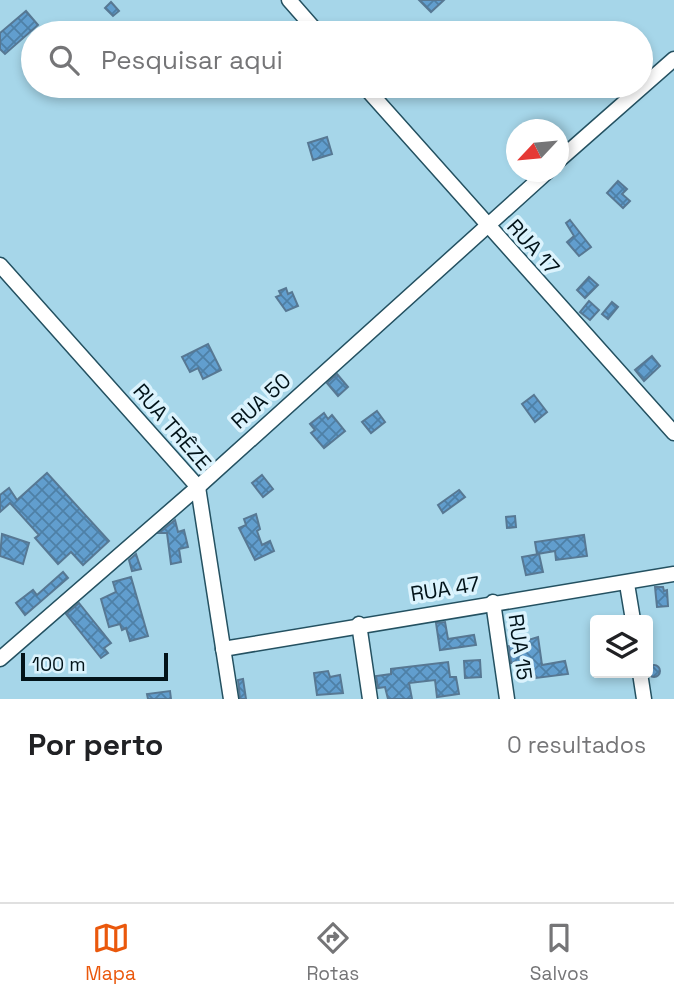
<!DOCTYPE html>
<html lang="pt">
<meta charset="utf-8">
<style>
body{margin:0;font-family:"Space Grotesk",sans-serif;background:#f6f6f6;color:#202124}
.controls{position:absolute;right:21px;bottom:21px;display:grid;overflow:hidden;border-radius:7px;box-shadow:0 4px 10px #0003}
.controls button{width:63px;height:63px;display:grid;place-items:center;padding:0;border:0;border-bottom:2px solid #e0e0e0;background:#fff;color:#202124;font:35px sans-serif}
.compass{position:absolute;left:506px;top:119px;width:63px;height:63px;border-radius:50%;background:#fff;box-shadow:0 4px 10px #0003;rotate:244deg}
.scale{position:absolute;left:21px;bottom:18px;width:147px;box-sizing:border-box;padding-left:7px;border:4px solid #021319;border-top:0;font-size:19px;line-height:24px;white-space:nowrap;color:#021319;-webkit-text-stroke:5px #dbf3fd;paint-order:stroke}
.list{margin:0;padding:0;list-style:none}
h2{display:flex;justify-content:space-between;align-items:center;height:91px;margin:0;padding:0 28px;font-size:30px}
h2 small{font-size:23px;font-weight:400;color:#757577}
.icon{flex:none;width:38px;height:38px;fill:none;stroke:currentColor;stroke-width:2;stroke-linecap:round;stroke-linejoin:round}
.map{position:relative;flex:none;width:674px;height:699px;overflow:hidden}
.search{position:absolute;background:#fff;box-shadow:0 4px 10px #0003;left:21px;right:21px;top:21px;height:77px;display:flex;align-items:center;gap:18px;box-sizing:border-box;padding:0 24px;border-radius:38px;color:#757577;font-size:26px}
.sheet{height:203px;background:#fff}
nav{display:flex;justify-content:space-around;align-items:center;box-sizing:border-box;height:98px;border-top:2px solid #e0e0e0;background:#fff;font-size:19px;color:#757577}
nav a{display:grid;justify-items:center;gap:4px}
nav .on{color:#ea580c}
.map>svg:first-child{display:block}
.building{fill:url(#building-cross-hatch);stroke:#577893;stroke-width:2}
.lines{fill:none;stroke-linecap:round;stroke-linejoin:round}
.minor-casing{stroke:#245161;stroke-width:17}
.minor{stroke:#fff;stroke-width:14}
.labels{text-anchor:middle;stroke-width:7;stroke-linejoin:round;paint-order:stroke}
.street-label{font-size:21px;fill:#021319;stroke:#dbf3fd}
</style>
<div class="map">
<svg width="674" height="699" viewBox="0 0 674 699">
<defs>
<pattern id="building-cross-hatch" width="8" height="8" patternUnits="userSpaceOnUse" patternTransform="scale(1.75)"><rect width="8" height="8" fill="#619ece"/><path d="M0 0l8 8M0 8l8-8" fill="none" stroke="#4e80a6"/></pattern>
</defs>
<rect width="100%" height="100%" fill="#a6d6e9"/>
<!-- building -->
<g class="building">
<path d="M419 0H444L431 12Z"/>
<path d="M111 2 119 11 113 16 105 8Z"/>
<path d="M26 11 38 25 5 54 0 49V33Z"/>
<path d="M327 137 332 154 313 160 308 143Z"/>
<path d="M618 181 627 189 622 194 630 201 623 208 607 193Z"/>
<path d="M570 220 591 247 579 256 567 242 574 236 566 223Z"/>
<path d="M589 277 598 285 585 298 577 290Z"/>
<path d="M286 288 288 294 292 292 298 306 286 311 276 297 281 295 279 291Z"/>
<path d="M589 301 599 310 590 320 580 312Z"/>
<path d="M612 302 618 307 608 319 602 314Z"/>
<path d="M208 344 221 370 203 379 198 368 190 372 182 357Z"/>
<path d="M652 356 660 366 644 381 635 370Z"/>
<path d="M337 374 348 387 338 396 327 383Z"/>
<path d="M534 395 547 412 535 422 522 404Z"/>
<path d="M377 411 385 422 371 433 362 422Z"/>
<path d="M324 413 328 419 332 415 345 431 324 448 311 433 315 430 310 424Z"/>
<path d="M47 473 109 541 83 565 71 552 58 564 35 538 39 535 10 503 0 512V495L9 488 17 500Z"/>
<path d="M262 475 273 489 263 497 252 483Z"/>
<path d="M459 490 465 497 443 513 438 505Z"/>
<path d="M256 514 260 529 257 531 262 545 270 541 274 551 255 560 239 528 246 525 244 519Z"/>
<path d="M515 516 516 527 507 528 506 517Z"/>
<path d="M175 520 178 532 184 530 188 547 179 549 181 562 171 564 167 533H159Z"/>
<path d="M2 534 29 543 23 564 0 556Z"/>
<path d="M584 535 587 556 556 560 555 551 537 554 535 542Z"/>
<path d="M136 554 141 569 132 571 129 560Z"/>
<path d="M539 554 543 572 526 575 522 557Z"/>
<path d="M63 572 68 578 25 615 16 603 33 590 37 595Z"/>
<path d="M131 577 148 636 130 641 126 628 122 630 120 624 109 627 101 599 116 592 113 582Z"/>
<path d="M655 587H663L664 591 667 590 668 606 657 607Z"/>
<path d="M79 603 111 643 104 648 108 653 101 658 66 614Z"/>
<path d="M445 622 448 639 474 635 476 645 440 650 436 623Z"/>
<path d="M538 637 542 665 565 661 568 674 520 680 516 662 511 663 509 646Z"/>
<path d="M480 660 481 677 465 678 464 661Z"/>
<path d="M448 662 450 677H456L459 694 437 697 435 680 409 683 412 699H388L385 687 378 688 376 676 391 674V669Z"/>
<circle cx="654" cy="671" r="6"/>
<path d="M328 671 330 677 340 675 343 693 317 695 314 673Z"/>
<path d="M243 679 246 699H240L238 680Z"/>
<path d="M170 691 171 699H148L147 694Z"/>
</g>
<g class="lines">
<!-- minor casing -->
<g class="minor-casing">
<g id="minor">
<path d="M289 0 318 33"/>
<path d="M364 86 674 433"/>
<path d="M558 161 674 59"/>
<path d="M0 265 198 487 231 699"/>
<path d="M627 584 633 620"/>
<path d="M493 602 507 699"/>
<path d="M359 624 370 699"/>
<path d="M223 649 674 574"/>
<path d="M0 659 198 487 547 172"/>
<path d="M640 673 644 699"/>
</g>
</g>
<!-- minor -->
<use href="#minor" class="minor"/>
</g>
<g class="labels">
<!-- street labels -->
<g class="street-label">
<text transform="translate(533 247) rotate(48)" y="7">RUA 17</text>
<text transform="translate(261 401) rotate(-42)" y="7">RUA 50</text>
<text transform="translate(172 427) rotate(49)" y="7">RUA TRÊZE</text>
<text transform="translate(445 589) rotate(-9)" y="7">RUA 47</text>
<text transform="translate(520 647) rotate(82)" y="7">RUA 15</text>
</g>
</g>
</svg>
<div class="controls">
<button><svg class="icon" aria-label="layers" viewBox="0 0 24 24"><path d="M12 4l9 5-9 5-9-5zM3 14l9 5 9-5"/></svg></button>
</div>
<svg class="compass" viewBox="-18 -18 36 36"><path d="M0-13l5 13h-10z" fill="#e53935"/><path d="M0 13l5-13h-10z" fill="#757577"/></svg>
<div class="scale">100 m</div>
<div class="search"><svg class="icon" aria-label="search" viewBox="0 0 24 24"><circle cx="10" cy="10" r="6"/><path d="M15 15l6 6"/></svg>Pesquisar aqui</div>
</div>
<section class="sheet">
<h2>Por perto<small>0 resultados</small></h2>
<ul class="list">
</ul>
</section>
<nav>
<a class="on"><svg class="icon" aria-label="map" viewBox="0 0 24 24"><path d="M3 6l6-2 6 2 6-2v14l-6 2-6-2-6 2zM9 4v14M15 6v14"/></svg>Mapa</a>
<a><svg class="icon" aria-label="directions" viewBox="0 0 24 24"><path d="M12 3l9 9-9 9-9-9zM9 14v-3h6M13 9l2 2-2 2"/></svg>Rotas</a>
<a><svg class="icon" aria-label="saved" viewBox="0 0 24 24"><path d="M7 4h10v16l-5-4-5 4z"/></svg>Salvos</a>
</nav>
